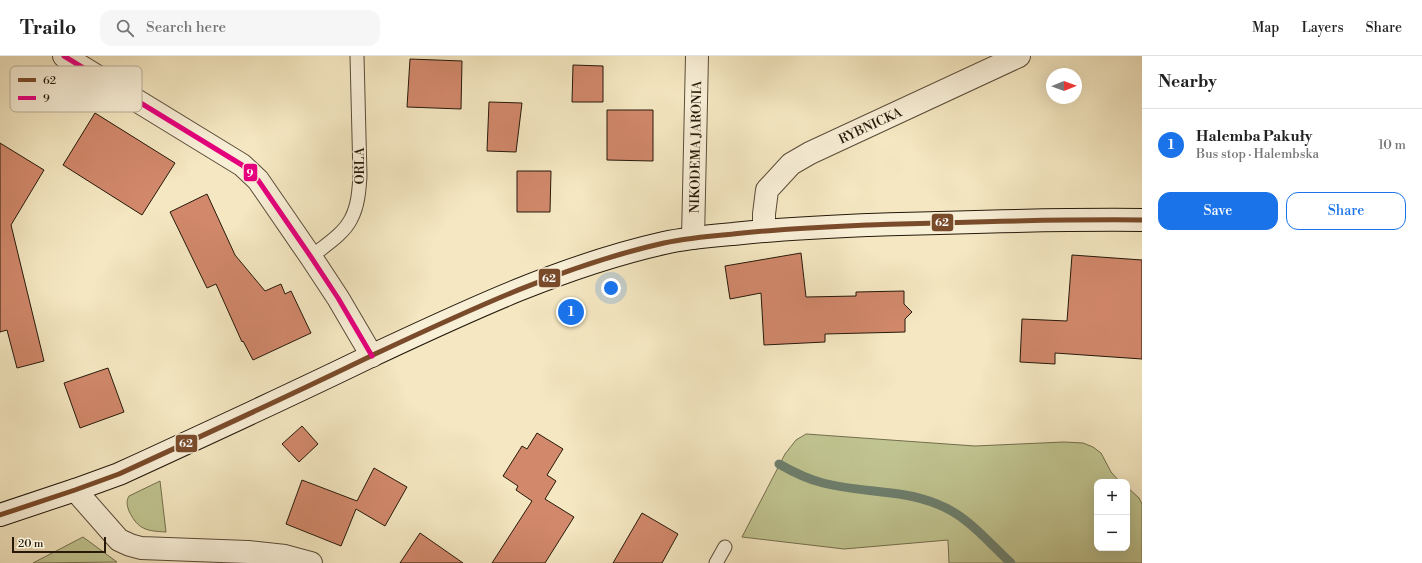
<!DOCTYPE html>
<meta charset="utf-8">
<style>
body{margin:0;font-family:"Libre Bodoni",serif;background:#f6f6f6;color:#222}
.controls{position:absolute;right:12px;bottom:12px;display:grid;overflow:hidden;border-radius:8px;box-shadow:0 4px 16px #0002}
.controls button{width:36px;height:36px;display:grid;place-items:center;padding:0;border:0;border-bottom:1px solid #e0e0e0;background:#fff;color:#222;font:20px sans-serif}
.compass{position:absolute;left:1046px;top:12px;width:36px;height:36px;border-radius:50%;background:#fff;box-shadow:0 4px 16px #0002;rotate:89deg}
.scale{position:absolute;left:12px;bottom:10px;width:94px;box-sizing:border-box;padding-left:4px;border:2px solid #26190a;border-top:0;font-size:11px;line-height:14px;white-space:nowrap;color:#26190a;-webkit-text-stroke:3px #f8efd7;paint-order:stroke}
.you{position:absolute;left:611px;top:232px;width:14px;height:14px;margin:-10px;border:3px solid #fff;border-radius:50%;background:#1a73e8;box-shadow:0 0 0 6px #1a73e833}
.badge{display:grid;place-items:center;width:26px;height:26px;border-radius:50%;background:#1a73e8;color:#fff;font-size:13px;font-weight:700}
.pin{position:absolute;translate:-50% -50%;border:2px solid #fff;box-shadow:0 1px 4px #0006}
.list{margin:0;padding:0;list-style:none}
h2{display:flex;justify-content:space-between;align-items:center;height:52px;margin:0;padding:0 16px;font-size:17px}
h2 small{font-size:13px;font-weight:400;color:#767676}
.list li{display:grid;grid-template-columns:26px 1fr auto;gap:12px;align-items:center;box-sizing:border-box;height:72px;padding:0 16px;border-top:1px solid #e0e0e0}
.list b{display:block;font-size:15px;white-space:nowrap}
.list p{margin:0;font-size:13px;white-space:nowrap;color:#767676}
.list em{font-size:13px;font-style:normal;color:#767676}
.actions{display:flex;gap:8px;padding:12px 16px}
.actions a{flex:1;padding:9px 0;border:1px solid #1a73e8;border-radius:12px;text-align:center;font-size:14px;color:#1a73e8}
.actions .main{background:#1a73e8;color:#fff}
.icon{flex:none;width:22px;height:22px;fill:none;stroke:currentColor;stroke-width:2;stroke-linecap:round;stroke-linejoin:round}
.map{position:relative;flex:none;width:1142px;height:507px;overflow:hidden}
header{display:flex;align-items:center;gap:24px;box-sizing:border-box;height:56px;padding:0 20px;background:#fff;border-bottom:1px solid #e0e0e0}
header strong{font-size:19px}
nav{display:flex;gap:22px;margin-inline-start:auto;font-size:14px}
.search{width:280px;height:36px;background:#f6f6f6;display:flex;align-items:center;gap:10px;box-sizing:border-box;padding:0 14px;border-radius:12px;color:#767676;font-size:15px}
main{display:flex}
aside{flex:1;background:#fff}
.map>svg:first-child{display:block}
.green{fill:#c0c490;stroke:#736e4d}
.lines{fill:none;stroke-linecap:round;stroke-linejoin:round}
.stream{stroke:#6d7e6c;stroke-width:9}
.building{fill:#d1886b;stroke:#26190a}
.lane-casing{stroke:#5a4c38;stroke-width:15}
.street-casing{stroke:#5a4c38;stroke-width:24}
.secondary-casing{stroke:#26190a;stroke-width:24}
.lane{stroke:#f8efd7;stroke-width:13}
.street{stroke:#f8efd7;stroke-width:22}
.secondary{stroke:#f8efd7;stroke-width:22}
.bus-1-casing{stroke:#f8efd7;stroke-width:8}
.bus-2-casing{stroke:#f8efd7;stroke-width:8}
.bus-1{stroke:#7a4b2a;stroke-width:5}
.bus-2{stroke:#e5007d;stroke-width:5}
.labels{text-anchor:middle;stroke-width:3;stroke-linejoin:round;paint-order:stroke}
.street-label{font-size:13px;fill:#26190a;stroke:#f8efd7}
.key{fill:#f8efd7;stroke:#b9af9a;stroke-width:1}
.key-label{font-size:11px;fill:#26190a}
.line-badge{stroke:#f8efd7;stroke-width:1.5}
.badge-label{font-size:11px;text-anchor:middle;font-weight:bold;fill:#fff}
</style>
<header>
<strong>Trailo</strong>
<div class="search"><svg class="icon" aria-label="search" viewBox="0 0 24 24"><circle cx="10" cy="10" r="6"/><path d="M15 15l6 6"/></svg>Search here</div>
<nav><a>Map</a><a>Layers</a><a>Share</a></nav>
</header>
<main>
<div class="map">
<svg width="1142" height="507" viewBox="0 0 1142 507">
<rect width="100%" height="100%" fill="#f4e7c1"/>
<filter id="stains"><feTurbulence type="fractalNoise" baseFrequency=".005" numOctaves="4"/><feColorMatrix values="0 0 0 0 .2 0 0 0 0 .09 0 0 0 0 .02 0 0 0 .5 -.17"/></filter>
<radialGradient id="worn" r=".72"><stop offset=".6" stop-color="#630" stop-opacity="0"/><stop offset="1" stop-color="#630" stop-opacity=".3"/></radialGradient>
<!-- green -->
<g class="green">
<path d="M806 378 975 390 1064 386 1083 387 1093 391 1101 397 1111 416 1120 426H1097V492H1127V431L1139 442 1142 448V507H949L948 484 844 493 742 481 785 398 796 384Z"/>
<path d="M160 425 166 476C147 475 138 474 129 455 127 450 126 445 129 440Z"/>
<path d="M83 481 117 506 33 507Z"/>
</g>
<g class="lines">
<!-- stream -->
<path class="stream" d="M779 408C793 416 807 423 823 427 861 437 901 433 937 448 967 459 988 486 1011 507"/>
</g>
<!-- building -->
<g class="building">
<path d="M410 3 462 5 461 53 407 51Z"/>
<path d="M573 9 603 10V46H572Z"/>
<path d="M489 46 522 47 516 96 487 95Z"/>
<path d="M607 54H653V105L607 104Z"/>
<path d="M95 57 175 107 142 159 63 109Z"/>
<path d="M0 87 44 114 11 169 44 305 17 312 7 274 0 276Z"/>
<path d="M517 115H551L550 156H517Z"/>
<path d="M207 138 235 199 265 235 281 228 285 238 291 235 311 277 253 304 243 285 242 286 216 228 207 232 170 156Z"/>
<path d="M801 197 806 241 856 240V236L904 235V248L912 256 905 263V276L825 278V286L764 289 761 237 730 243 725 210Z"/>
<path d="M1072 199 1142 204V303L1055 297V308L1020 306 1022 263 1067 265Z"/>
<path d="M108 312 124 356 80 372 64 327Z"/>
<path d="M302 370 318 388 299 406 282 388Z"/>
<path d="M537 377 563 393 547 419 556 425 545 443 574 461 545 507H492L532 445 516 434 518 430 503 420 522 390 527 393Z"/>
<path d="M374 412 407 431 385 470 356 453 341 490 286 468 302 424 357 445Z"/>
<path d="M642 457 678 478 662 507H613Z"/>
<path d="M420 477 463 507H400Z"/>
</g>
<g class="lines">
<!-- lane casing -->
<g class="lane-casing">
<g id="lane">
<path d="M311 201C324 190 343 179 351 163 358 150 359 135 360 120L357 0"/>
<path d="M716 507 725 491"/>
</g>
</g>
<!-- street casing -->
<g class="street-casing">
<g id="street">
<path d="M64 0 242 109 258 124 311 201 338 242 372 300"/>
<path d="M764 175V158L767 134 791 108 810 97 1019 0"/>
<path d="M693 182 697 0"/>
<path d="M75 434 119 484 130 489 141 492 248 496 285 500 311 507"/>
</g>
</g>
<!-- secondary casing -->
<g class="secondary-casing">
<path id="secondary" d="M0 459 75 434 119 418C204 379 289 340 373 299 467 255 562 210 664 187 686 182 710 180 733 178 778 173 822 171 867 169 959 166 1050 163 1142 164"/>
</g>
<!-- lane -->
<use href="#lane" class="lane"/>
<!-- street -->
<use href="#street" class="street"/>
<!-- secondary -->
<use href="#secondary" class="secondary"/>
<!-- bus-1 casing -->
<g class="bus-1-casing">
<path id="bus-1" d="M0 459 75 434 119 418C204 379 289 340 373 299 467 255 562 210 664 187 686 182 710 180 733 178 778 173 822 171 867 169 959 166 1050 163 1142 164"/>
</g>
<!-- bus-2 casing -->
<g class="bus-2-casing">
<path id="bus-2" d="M64 0 242 109 258 124 311 201 338 242 372 300"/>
</g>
<!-- bus-1 -->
<use href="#bus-1" class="bus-1"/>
<!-- bus-2 -->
<use href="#bus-2" class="bus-2"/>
</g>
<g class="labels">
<!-- street labels -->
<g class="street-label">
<text transform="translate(870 69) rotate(-25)" y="5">RYBNICKA</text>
<text transform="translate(695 91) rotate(-89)" y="5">NIKODEMA JARONIA</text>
<text transform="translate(359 110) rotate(-90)" y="5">ORLA</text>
</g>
</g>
<!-- legend -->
<rect x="10" y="10" width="132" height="46" rx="6" class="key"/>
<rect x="18" y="22" width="18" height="4" fill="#7a4b2a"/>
<rect x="18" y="40" width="18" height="4" fill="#e5007d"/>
<g class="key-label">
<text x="43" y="28">62</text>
<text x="43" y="46">9</text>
</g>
<g class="line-badge">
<rect x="243" y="107" width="15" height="19" rx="4" fill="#e5007d"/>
<rect x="931" y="157" width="23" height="19" rx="4" fill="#7a4b2a"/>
<rect x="538" y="212" width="23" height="20" rx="4" fill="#7a4b2a"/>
<rect x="175" y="378" width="23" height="19" rx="4" fill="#7a4b2a"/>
</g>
<g class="badge-label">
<text x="250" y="121">9</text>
<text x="942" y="170">62</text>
<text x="549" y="226">62</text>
<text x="186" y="391">62</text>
</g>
<rect width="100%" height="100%" filter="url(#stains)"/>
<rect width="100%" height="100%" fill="url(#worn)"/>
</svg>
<div class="controls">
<button>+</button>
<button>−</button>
</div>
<svg class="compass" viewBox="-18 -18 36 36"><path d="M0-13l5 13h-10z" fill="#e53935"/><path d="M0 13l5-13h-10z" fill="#767676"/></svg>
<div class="scale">20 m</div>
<div class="you"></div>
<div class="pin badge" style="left:571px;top:256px">1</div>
</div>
<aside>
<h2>Nearby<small></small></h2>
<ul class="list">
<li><span class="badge">1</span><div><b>Halemba Pakuły</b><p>Bus stop · Halembska</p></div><em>10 m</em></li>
</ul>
<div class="actions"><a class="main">Save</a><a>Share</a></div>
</aside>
</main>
